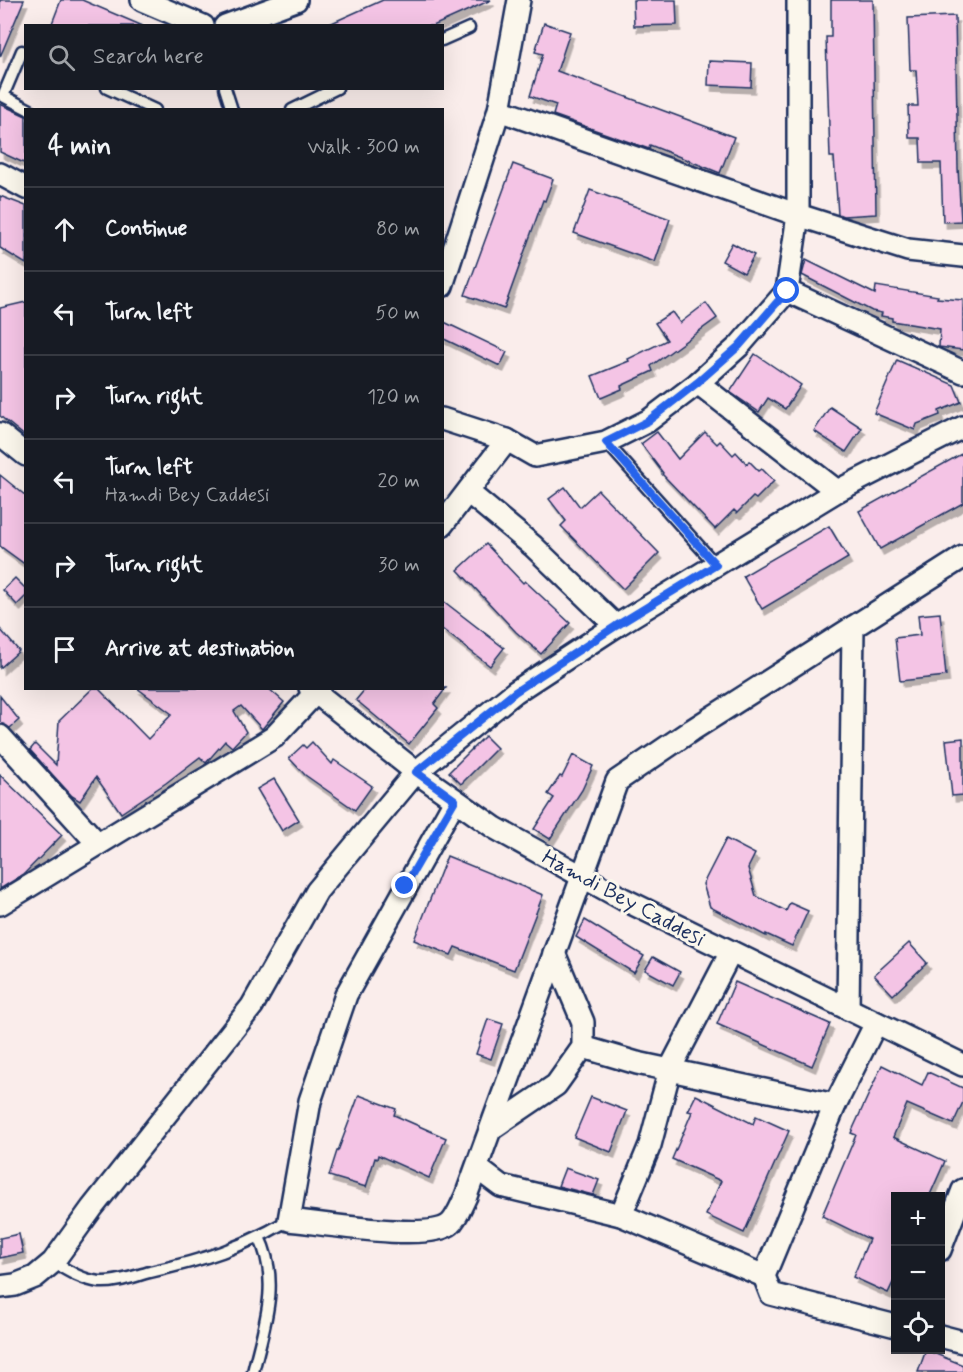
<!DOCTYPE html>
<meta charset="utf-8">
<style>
body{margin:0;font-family:Mynerve,sans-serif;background:#242831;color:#f1f3f6}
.controls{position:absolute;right:18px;bottom:18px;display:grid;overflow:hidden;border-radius:0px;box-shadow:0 6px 24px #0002}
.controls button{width:54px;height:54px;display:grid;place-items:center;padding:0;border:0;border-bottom:2px solid #363941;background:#171b24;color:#f1f3f6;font:30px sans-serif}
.stop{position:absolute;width:18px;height:18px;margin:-14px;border:4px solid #2563eb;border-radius:50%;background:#fff}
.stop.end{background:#2563eb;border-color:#fff;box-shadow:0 2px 6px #0008}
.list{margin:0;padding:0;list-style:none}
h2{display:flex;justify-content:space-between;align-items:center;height:78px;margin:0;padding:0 24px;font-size:26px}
h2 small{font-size:20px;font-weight:400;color:#9ea1a6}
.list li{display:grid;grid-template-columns:39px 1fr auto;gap:18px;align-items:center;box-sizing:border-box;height:84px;padding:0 24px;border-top:2px solid #363941}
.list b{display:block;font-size:22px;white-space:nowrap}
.list p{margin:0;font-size:20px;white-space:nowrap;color:#9ea1a6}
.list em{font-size:20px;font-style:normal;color:#9ea1a6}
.icon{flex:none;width:33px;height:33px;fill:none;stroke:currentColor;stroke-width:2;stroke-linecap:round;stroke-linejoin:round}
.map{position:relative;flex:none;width:963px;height:1372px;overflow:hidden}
.search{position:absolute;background:#171b24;box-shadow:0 6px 24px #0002;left:24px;top:24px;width:420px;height:66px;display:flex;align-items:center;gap:15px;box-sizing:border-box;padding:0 21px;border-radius:0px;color:#9ea1a6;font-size:22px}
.panel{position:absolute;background:#171b24;box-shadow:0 6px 24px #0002;left:24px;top:108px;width:420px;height:582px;border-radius:0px}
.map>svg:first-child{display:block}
.building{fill:#f4c4e5;stroke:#1b2f5e;stroke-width:1.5;filter:url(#shadow)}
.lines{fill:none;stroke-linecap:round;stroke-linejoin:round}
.service-casing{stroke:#1b2f5e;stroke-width:15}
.minor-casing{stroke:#1b2f5e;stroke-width:26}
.service{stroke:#fbf7ec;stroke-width:10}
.minor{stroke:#fbf7ec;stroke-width:21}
.route{stroke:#2563eb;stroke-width:8}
.labels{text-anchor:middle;stroke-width:6;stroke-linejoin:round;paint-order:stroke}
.street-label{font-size:22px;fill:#1b2f5e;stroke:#fbf7ec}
</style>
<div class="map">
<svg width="963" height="1372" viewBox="0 0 963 1372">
<defs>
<filter id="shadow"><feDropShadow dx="3.5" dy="6" stdDeviation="0" flood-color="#0004"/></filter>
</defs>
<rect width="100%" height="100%" fill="#faedeb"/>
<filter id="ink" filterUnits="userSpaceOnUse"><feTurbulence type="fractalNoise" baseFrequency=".0167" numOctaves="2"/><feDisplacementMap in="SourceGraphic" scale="12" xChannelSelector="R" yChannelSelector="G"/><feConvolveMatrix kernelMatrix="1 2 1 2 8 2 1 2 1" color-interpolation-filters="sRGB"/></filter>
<g filter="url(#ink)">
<!-- building -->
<g class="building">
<path d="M0 0H24L0 57Z"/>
<path d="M61 0H82L143 26H51Z"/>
<path d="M383 0H491L433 26H325Z"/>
<path d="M633 0H676L677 25 634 26Z"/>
<path d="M831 0H873L876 214 843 216 838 214 834 157H830L826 37H831Z"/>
<path d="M955 16 958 168 961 221 943 222 941 163H921L920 138H909L908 106H918L916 70H910L908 18Z"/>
<path d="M544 23 570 32 557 71 734 137 720 173 650 145 649 149 553 115 556 105 530 96 543 54 535 52Z"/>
<path d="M709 61 752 63 751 87 708 85Z"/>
<path d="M0 104 26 116V164L0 152Z"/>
<path d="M513 164 553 179 545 201 543 200 504 309 465 295Z"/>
<path d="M590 190 670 219 655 262 574 233Z"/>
<path d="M0 196 26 206V264L0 248Z"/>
<path d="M732 243 754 255 744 273 722 261Z"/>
<path d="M806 260 875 294 876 286 938 296 937 298 963 300V350L939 347 940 329 892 321V318L881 316 882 313 872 311 802 275Z"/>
<path d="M26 302V437L0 416V308Z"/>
<path d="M706 303 717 318 651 366 653 371 621 386 622 389 601 398 592 376 629 361 628 359 667 340 655 323 672 312 680 323Z"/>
<path d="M442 321 507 352 500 366 442 338Z"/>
<path d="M755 354 801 385 785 409 768 398 759 412 730 392Z"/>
<path d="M897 360 954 385 961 402 939 411 940 415 917 424 915 430 874 413Z"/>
<path d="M830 407 862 428 846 452 814 431Z"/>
<path d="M657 432 678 459 705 432 717 444 720 441 733 455 736 452 747 464 749 461 759 471 762 469 774 481 756 499 753 497 737 513 734 510 715 529 662 474 663 473 641 444Z"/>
<path d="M963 453V503L880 549 859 511Z"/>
<path d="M0 475 26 496V565L0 546Z"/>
<path d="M565 487 580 507 598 490 659 553 623 589 561 526 566 521 549 499Z"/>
<path d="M829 526 848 558 762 609 743 576Z"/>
<path d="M486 544 523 583 525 581 570 623 541 654 516 632 458 570Z"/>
<path d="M15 578 26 589V596L17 605 3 590Z"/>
<path d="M442 600 504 648 490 666 442 629Z"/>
<path d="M940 613 946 676 900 681 895 638 920 635 918 615Z"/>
<path d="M0 629 19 651 0 668Z"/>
<path d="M93 688H98L148 739 172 714 137 688H268L284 702 262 729 241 706 234 711 246 732 232 747 225 741 206 763 200 757 166 783 121 813 96 777 80 801 72 796 30 750 35 744 56 765 59 721Z"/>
<path d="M366 688H446L434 704 438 708 409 744 356 700Z"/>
<path d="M0 696 19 720 10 728 0 724Z"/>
<path d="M485 736 497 748 461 784 449 772Z"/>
<path d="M963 738V795L952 796 946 740Z"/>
<path d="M312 742 332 764 334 760 372 786 355 810 305 775 289 758 303 745 306 748Z"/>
<path d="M573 755 593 766 582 790 550 839 534 829 554 798 548 794 560 776 562 777Z"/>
<path d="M0 775 62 835 24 874 0 889Z"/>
<path d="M274 779 299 820 282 831 257 789Z"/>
<path d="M726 839 755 854 748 868 756 896 786 911 790 903 808 911 792 946 766 934V936L710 907 703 884Z"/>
<path d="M447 856 543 895 514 970 455 947 451 955 414 940Z"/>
<path d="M585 920 644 956 634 973 576 937Z"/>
<path d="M909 943 927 963 893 995 874 975Z"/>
<path d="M653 957 680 972 673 985 645 970Z"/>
<path d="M735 982 830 1024 812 1066 717 1024Z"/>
<path d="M488 1019 503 1024 491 1059 476 1054Z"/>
<path d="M882 1065 922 1085 928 1072 963 1088V1102L953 1124 907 1104 893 1137 945 1161 929 1197H896V1276L888 1293 853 1277 869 1239 822 1216 856 1135 851 1133Z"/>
<path d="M359 1095 396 1109 394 1115 446 1138 429 1178 378 1155 377 1159 375 1158 366 1187 329 1176 337 1151H338Z"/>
<path d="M696 1095 753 1124 756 1116 789 1131 744 1233 706 1215 721 1181 672 1159 692 1112 688 1111Z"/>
<path d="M591 1097 627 1111 611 1152 574 1137Z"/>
<path d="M565 1168 599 1180 593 1195 558 1186Z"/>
<path d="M19 1234 23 1253 0 1258V1238Z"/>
<path d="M926 1350 963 1365V1372H918Z"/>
</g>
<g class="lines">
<!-- service casing -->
<g class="service-casing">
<g id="service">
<path d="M442 40 469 28"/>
<path d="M26 52 22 51 3 96 30 110"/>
<path d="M107 88 155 110"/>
<path d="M225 88 232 110"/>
<path d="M292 110 337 88"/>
<path d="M606 442 716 565"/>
<path d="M53 1262C68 1271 82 1280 100 1282 117 1283 134 1276 150 1272 203 1260 242 1248 289 1220"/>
<path d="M253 1372C264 1326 281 1282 259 1237"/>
</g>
</g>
<!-- minor casing -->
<g class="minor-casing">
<g id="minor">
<path d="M142 0 203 26"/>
<path d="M225 26 296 0"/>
<path d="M499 110 798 215 908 250 963 256"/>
<path d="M0 174 26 188"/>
<path d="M442 286 499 110 519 0"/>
<path d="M787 291 963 372"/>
<path d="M698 383 837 491"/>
<path d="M442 419 507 440 535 456 606 442 648 421 698 383 739 346 787 291 798 215V0"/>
<path d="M0 434 26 455"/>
<path d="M468 492 533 546 616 626"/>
<path d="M442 525 507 440"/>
<path d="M310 688 416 772 495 828 623 899 963 1065"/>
<path d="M0 736 98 844"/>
<path d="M455 800 346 995 310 1101 289 1220C320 1223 429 1242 450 1224 457 1218 462 1204 466 1196L617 781 692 730 963 557"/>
<path d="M0 904 274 737 320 688"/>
<path d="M848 1009 853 627"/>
<path d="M876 1023 835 1105 764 1276 771 1294 896 1326"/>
<path d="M583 1047 637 1063 835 1105"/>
<path d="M491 1129 556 1085 583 1047V1022L554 953"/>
<path d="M477 1168 501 1186 621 1215 764 1276"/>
<path d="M621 1215 650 1145 670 1069 731 952"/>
<path d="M940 1250 963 1190"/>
<path d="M0 1287 15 1285 35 1277 53 1262 92 1208 252 1006 317 891 416 772 515 692 616 626 837 491 963 427"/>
<path d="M940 1336 963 1342"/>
</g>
</g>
<!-- service -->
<use href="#service" class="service"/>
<!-- minor -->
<use href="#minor" class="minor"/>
</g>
</g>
<g class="lines" filter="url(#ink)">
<!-- route -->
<path class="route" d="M405 886 455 800 416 772 515 692 616 626 716 565 606 442 648 421 698 382 739 346 787 291"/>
</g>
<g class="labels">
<!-- street labels -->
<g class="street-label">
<text transform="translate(624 897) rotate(28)" y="8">Hamdi Bey Caddesi</text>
</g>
</g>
</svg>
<div class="controls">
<button>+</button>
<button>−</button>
<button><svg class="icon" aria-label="locate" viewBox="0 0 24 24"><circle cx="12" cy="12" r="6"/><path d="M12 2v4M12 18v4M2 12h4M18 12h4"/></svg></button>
</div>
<div class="stop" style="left:787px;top:291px"></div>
<div class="stop end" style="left:405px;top:886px"></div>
<div class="search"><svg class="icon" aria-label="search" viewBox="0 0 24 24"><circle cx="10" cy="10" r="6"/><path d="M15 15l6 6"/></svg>Search here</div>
<section class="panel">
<h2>4 min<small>Walk · 300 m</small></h2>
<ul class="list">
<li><svg class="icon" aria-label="ahead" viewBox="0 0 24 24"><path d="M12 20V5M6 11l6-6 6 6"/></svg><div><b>Continue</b></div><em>80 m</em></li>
<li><svg class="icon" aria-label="left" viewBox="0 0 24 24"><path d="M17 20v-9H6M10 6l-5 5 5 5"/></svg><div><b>Turn left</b></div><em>50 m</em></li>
<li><svg class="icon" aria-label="right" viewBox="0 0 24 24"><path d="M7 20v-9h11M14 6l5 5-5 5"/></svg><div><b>Turn right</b></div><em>120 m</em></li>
<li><svg class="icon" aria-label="left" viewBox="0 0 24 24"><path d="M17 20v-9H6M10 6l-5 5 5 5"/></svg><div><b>Turn left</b><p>Hamdi Bey Caddesi</p></div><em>20 m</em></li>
<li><svg class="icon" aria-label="right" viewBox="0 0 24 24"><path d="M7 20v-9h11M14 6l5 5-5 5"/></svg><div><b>Turn right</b></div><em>30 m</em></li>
<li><svg class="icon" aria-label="arrive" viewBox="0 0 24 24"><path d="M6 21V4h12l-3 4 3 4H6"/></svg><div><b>Arrive at destination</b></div></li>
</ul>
</section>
</div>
